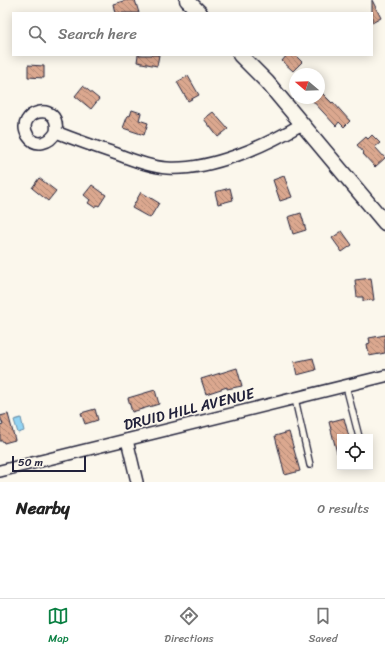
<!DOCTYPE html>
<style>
body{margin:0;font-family:Sriracha,sans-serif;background:#f2f2f2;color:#222}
.controls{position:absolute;right:12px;bottom:12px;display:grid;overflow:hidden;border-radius:0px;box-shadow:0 2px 10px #0003}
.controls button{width:36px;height:36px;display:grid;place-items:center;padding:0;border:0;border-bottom:1px solid #e0e0e0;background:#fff;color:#222;font:20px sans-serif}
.compass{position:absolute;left:289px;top:68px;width:36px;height:36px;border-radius:50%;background:#fff;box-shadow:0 2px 10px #0003;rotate:289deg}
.scale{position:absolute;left:12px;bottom:10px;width:74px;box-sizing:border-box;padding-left:4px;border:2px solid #22223b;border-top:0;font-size:11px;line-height:14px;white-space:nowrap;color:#22223b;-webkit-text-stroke:3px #fbf7ec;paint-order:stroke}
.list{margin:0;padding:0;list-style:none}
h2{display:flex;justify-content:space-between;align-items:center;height:52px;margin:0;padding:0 16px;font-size:17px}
h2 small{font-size:13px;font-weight:400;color:#767676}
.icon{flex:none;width:22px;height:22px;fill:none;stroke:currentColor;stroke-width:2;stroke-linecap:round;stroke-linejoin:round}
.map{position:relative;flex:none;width:385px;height:482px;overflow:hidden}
.search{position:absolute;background:#fff;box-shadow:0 2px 10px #0003;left:12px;right:12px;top:12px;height:44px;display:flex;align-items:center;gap:10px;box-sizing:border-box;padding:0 14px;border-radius:0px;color:#767676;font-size:15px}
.sheet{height:116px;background:#fff}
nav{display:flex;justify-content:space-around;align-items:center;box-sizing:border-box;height:56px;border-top:1px solid #e0e0e0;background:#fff;font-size:11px;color:#767676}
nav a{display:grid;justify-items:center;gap:2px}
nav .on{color:#0b8043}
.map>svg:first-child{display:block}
.water{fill:#92d4f3;stroke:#658da9}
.building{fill:url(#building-back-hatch);stroke:#22223b}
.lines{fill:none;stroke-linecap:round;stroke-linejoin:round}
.service-casing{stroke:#22223b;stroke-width:8}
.minor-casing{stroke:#22223b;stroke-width:14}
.tertiary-casing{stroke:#22223b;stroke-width:17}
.service{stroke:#fbf7ec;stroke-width:5.5}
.minor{stroke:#fbf7ec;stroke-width:11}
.tertiary{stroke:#fbf7ec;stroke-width:14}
.labels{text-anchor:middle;stroke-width:3;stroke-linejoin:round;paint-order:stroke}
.street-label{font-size:15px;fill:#22223b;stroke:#fbf7ec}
</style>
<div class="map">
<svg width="385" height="482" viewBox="0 0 385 482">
<defs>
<pattern id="building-back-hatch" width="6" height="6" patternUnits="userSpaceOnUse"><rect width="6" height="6" fill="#dba88f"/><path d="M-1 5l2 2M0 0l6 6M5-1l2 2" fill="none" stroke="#b18876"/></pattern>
</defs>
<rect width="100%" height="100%" fill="#fbf7ec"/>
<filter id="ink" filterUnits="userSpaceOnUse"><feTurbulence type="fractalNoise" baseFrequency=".025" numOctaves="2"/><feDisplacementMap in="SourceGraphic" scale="8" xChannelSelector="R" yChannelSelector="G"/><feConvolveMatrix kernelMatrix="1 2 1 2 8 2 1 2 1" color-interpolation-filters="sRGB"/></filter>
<g filter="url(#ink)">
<!-- water -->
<path class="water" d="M21 418 24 431 18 433 14 420Z"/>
<!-- building -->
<g class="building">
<path d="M127 0H135L139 13H115L113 4Z"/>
<path d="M372 0 381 18 372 23Z"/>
<path d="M138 55H159L157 66 137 62Z"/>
<path d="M287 55H295L302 62 293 71 282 61Z"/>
<path d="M28 65 44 66V78L28 77Z"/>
<path d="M188 76 199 95 188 101 177 82Z"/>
<path d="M83 86 99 99 91 109 75 96Z"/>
<path d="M319 90 332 103 333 102 350 121 344 127 339 122 336 126 310 98H319Z"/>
<path d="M132 110 141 113 139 120 148 123 144 135 123 128 128 115 130 116Z"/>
<path d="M213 112 228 129 218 137 204 119Z"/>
<path d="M372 135 380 143 375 147 385 158 375 167 363 154 364 153 357 145 366 137 368 139Z"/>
<path d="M284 176 292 197 280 201 273 180Z"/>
<path d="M39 178 56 191 48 201 32 188Z"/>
<path d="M92 185 106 195 99 206 97 205 94 207 88 203 90 200 84 195Z"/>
<path d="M230 188 233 200 218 204 215 192Z"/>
<path d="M141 192 159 203 150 218 132 208Z"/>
<path d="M301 213 306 230 293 234 288 217Z"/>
<path d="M342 231 352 245 342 252 332 238Z"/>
<path d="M371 278 374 300 363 301V297H357L355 280Z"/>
<path d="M385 335V353L369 356 367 344 370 343 369 338Z"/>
<path d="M313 358 316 370 297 375 294 362Z"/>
<path d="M237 368 242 386 227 389V387L206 394 201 379Z"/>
<path d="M155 390 159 404 132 412 128 398Z"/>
<path d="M95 409 98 420 85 424 81 413Z"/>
<path d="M8 414 15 440 4 443 3 441H0V426L3 425 0 416Z"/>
<path d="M344 418 349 437H340V452L337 453 329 422Z"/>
<path d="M289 432 300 471 285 475 275 436Z"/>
</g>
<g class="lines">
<!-- service casing -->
<g class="service-casing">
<g id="service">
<path d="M346 386 359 437"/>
<path d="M295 399 310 465"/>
</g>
</g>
<!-- minor casing -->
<g class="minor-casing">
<g id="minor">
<path d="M56 132C50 143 36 148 28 136 13 112 61 98 56 132 76 140 96 147 117 154 132 160 150 167 167 168 210 171 265 146 302 124"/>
<path d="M127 440 137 482"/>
<path d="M0 471 385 376"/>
</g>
</g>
<!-- tertiary casing -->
<g class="tertiary-casing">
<g id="tertiary">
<path d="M187 0 200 13"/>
<path d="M240 55 267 82 385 223"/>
</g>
</g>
<!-- service -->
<use href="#service" class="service"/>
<!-- minor -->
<use href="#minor" class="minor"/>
<!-- tertiary -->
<use href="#tertiary" class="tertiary"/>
</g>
</g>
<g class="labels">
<!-- street labels -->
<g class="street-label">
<text transform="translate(189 409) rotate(-14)" y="5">DRUID HILL AVENUE</text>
</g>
</g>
</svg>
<div class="controls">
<button><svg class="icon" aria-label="locate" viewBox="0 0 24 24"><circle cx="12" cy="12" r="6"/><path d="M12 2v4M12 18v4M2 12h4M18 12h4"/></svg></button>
</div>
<svg class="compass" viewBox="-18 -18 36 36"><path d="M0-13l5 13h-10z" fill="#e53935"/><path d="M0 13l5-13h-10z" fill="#767676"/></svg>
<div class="scale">50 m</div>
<div class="search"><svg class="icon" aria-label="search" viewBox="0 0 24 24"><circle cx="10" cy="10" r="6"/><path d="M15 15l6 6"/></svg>Search here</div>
</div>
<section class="sheet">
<h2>Nearby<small>0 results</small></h2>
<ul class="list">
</ul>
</section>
<nav>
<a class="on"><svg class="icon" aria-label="map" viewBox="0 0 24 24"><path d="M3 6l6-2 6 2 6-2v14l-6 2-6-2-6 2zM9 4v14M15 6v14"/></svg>Map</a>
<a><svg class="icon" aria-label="directions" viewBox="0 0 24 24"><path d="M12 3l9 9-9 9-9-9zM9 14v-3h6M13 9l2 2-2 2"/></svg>Directions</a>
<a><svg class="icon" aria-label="saved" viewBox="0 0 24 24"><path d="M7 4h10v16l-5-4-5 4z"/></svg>Saved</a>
</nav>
